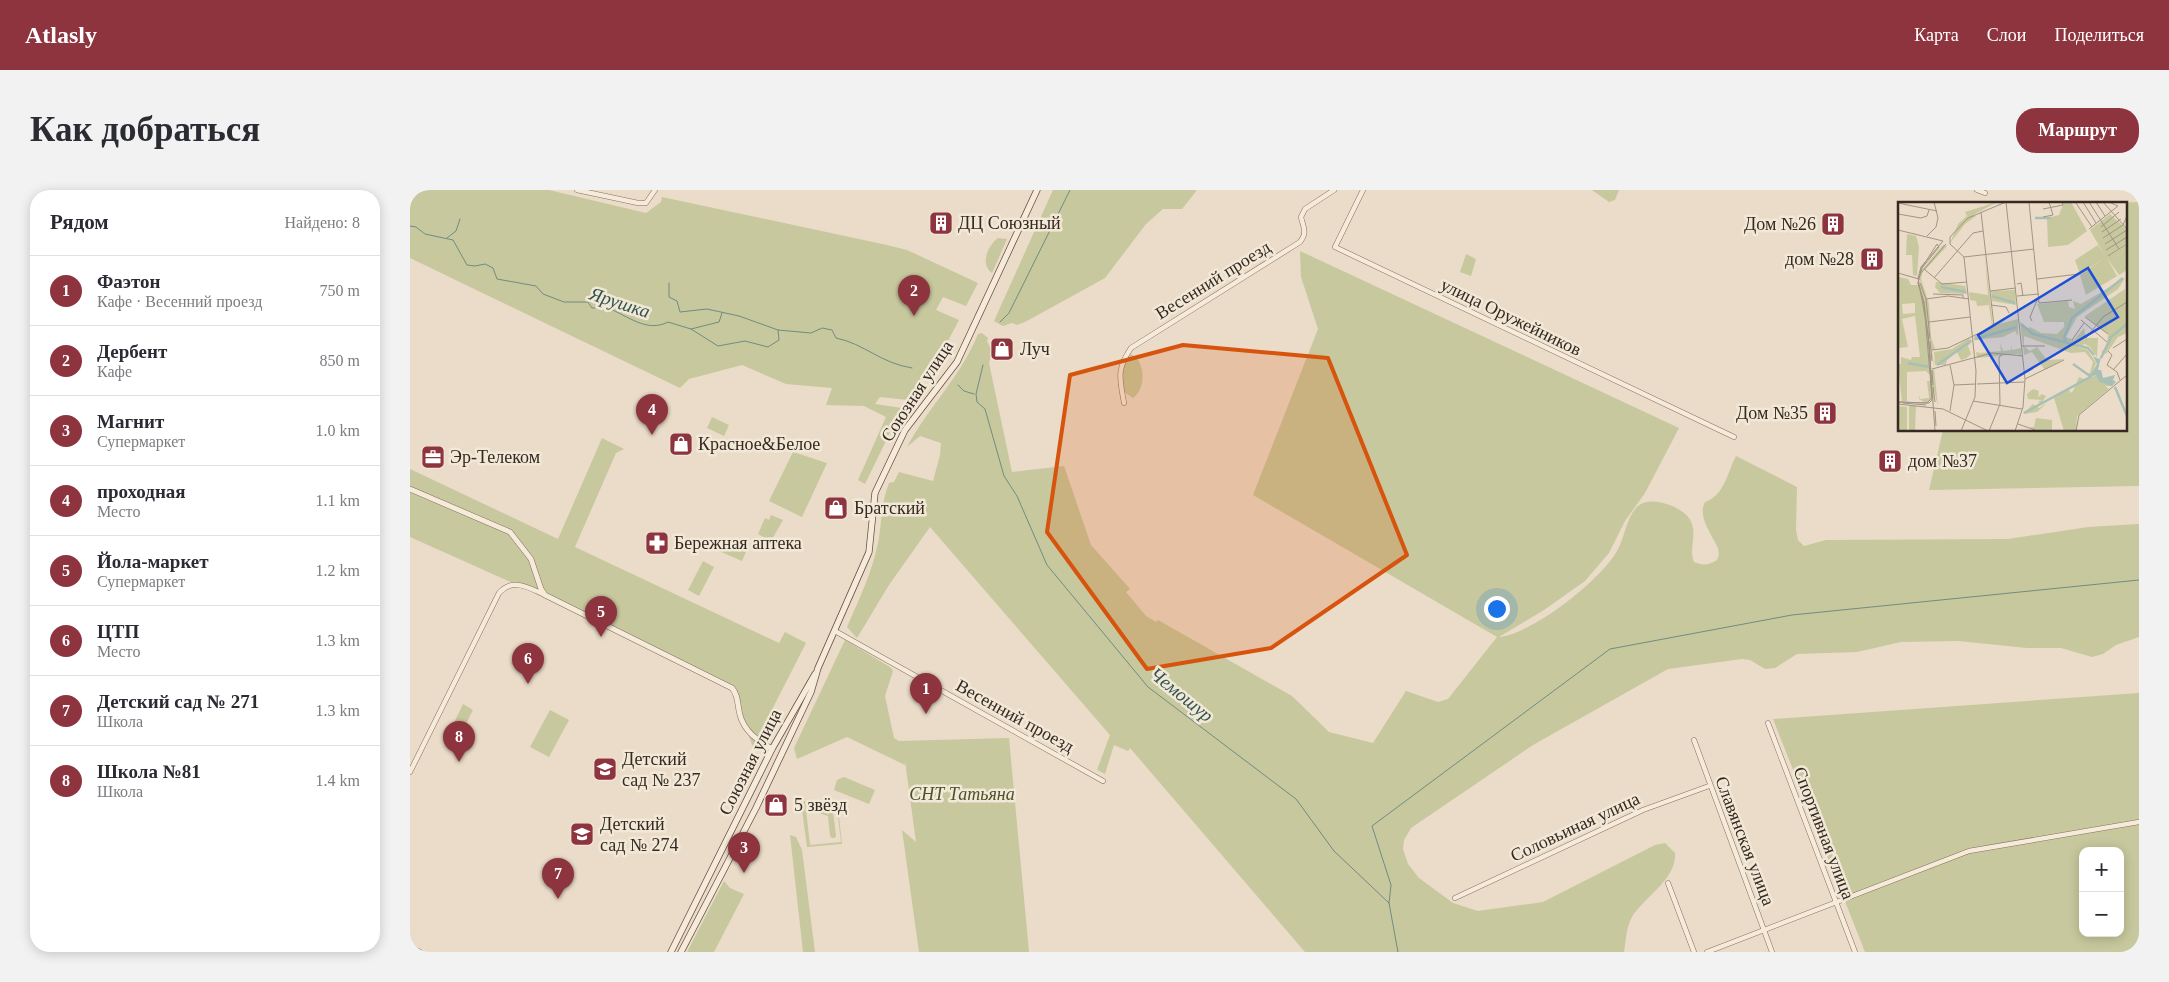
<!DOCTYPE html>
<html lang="ru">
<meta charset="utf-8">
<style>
body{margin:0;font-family:Georgia,serif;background:#f2f2f3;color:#2b2b33}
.controls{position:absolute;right:15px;bottom:15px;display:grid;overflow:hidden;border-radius:10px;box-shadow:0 2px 12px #0003}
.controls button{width:45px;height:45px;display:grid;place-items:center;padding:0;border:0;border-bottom:1px solid #e1e1e2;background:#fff;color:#2b2b33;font:25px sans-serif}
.you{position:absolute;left:1086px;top:418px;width:18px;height:18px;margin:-12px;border:4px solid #fff;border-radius:50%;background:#1a73e8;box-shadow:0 0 0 8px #1a73e833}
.badge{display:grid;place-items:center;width:32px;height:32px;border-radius:50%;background:#8e343f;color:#fff;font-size:16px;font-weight:700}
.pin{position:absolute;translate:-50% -41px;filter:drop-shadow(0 1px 2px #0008)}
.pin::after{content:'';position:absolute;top:26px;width:18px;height:15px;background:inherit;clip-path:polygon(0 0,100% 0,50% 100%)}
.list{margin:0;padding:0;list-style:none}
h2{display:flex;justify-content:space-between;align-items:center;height:65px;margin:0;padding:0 20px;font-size:21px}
h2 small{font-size:16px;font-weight:400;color:#7c7c81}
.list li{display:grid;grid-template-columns:32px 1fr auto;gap:15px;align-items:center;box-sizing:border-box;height:70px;padding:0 20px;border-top:1px solid #e1e1e2}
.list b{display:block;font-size:19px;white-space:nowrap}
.list p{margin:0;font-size:16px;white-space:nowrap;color:#7c7c81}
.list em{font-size:16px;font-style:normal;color:#7c7c81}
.map{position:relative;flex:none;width:1729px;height:762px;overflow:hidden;border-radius:20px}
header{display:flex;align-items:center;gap:30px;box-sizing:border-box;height:70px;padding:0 25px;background:#8e343f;color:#fff}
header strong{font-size:24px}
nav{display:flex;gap:28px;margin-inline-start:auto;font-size:18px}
.intro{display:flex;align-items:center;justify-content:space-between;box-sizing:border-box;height:120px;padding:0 30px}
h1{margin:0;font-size:35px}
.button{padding:12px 22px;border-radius:20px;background:#8e343f;color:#fff;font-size:18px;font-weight:700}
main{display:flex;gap:30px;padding:0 30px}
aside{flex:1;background:#fff;border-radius:20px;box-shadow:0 2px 12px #0003}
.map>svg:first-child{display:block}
.green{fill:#c7c89d;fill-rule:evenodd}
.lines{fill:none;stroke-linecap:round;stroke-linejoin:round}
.stream{stroke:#708c82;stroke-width:1}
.minor-casing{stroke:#856f5f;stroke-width:5.5}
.tertiary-casing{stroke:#856f5f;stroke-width:6}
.secondary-casing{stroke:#675042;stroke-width:7}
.minor{stroke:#f6ebda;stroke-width:4.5}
.tertiary{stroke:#f6ebda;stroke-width:5}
.secondary{stroke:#f6ebda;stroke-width:5.5}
.marked{fill:#d6540e;fill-opacity:0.2;stroke:#d6540e;stroke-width:4;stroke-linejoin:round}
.labels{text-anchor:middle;stroke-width:5;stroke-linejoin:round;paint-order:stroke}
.poi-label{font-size:18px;fill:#362921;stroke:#f2e8d7;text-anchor:start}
.street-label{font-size:18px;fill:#362921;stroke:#f2e8d7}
.park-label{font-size:18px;font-style:italic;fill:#4b5129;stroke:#f2e8d7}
.water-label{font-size:19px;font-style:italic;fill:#32554f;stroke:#f2e8d7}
.inset-river{fill:none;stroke:#a8bfb6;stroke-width:2.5}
.inset-road{fill:none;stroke:#a29485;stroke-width:1}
.view{fill:#1d4ed8;fill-opacity:0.15;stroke:#1d4ed8;stroke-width:2.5}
.inset-edge{fill:none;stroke:#362921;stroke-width:2.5}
</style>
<header>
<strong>Atlasly</strong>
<nav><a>Карта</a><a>Слои</a><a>Поделиться</a></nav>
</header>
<div class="intro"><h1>Как добраться</h1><a class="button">Маршрут</a></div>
<main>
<aside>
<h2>Рядом<small>Найдено: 8</small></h2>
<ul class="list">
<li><span class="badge">1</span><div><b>Фаэтон</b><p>Кафе · Весенний проезд</p></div><em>750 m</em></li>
<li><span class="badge">2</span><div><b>Дербент</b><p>Кафе</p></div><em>850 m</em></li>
<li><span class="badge">3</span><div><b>Магнит</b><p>Супермаркет</p></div><em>1.0 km</em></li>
<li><span class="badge">4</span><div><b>проходная</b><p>Место</p></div><em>1.1 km</em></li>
<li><span class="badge">5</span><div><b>Йола-маркет</b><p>Супермаркет</p></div><em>1.2 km</em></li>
<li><span class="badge">6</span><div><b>ЦТП</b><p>Место</p></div><em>1.3 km</em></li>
<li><span class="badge">7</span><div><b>Детский сад № 271</b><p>Школа</p></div><em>1.3 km</em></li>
<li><span class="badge">8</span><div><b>Школа №81</b><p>Школа</p></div><em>1.4 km</em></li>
</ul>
</aside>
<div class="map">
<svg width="1729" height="762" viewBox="0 0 1729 762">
<rect width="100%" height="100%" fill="#eadcc8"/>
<!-- green -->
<g class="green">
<path d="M0 0H139L236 23 251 12 252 7 477 55 497 60 568 93 556 116 533 107 526 120 549 130 529 168 498 210 470 207 465 214 492 218 455 294 448 290 476 227 454 216 416 215 422 198 376 194 332 175 279 189 270 198 0 68Z"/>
<path d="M643 0H787L772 19H753L736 34 695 88 615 132 607 135 602 133 593 136 584 131Z"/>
<path d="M1182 0H1209L1205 10 1199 12Z"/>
<path d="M1729 12V296L1519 300 1533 240H1715V14H1677Z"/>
<path d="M588 48 597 49 582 83C570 75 577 56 588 48Z"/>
<path d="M890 61 1269 238 1235 303 1215 331 1199 363 1175 391 1134 420 1089 447C1122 444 1191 390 1207 361 1215 348 1216 327 1228 316 1241 305 1270 316 1279 328 1289 342 1278 358 1284 372 1293 376 1299 375 1307 370L1309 364 1308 358C1302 345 1287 326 1295 312 1315 305 1317 283 1326 266L1387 297 1386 340 1388 350 1394 356 1416 350 1598 349 1678 337 1729 334V447L1706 455 1693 464 1682 467 1651 458H1617L1548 451 1491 452 1447 462 1387 464 1365 478 1355 479 1340 470 1332 469 1258 479 1123 555 1001 638 994 650 993 659 998 674 1009 688 1043 713 1068 721 1133 712 1245 655 1255 653 1265 663C1267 689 1234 707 1222 727 1216 738 1216 750 1214 762H895L720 558 718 561 704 555 695 584 687 580 700 545 520 337 479 395 447 448 437 437C449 409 462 383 468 353 472 332 471 313 479 293L484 292 489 282 523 291 530 265 531 253 510 246 497 257C519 216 550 188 568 144L572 143 578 148 577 151 582 161 579 173 602 282 654 276 681 355 720 399 716 402 736 426 746 432 748 430 882 506 919 542 963 553 996 501 1028 512 1038 509 1087 447 843 305 908 139 891 87Z"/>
<path d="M1056 64 1066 69 1061 86 1050 82Z"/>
<path d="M721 164C736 171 736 199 723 208L714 202C711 188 710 175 721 164Z"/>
<path d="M302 227 319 235 314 246 297 238Z"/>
<path d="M192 248 214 259 206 263 165 357 369 453 375 442 396 453 343 557 322 501 112 397 0 347V279L148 349Z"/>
<path d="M383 262 417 273 392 327 359 311Z"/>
<path d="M361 325 373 330 361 351 348 344 355 328 359 330Z"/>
<path d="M307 349 336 362 332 371 302 358Z"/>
<path d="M293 371 304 377 289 406 278 400Z"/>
<path d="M435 450 480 477 483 481 475 506 484 548 489 551 599 548 619 762H509L492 640 506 652 495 571V575L437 547 387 569 384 558Z"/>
<path d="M108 461 117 466 110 479 101 474Z"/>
<path d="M1729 503V762H1455L1363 529ZM1673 661H1710V743H1673Z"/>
<path d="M53 514 63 520 53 540 43 535Z"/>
<path d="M140 520 159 530 139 567 120 557Z"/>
<path d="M434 587 465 600 459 614 424 600 427 590Z"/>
<path d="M404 610 428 618 432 654 397 657 391 612 395 611 400 655 431 652 427 619Z"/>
<path d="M402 615 423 622 426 645 425 648H422L420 646 418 626 402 621Z"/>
<path d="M380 645 386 647 392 660 405 762H393Z"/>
<path d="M314 691 320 698 334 704 304 762H277Z"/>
</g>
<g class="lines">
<!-- stream -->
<g class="stream">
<path d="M0 36 6 37 15 44 43 50 57 75 65 76 75 74 83 78 87 89 126 96 133 104 154 112H178L182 118C188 118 193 117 198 118 218 126 237 143 258 132L281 139 308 156 335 151 358 157 369 150 368 140 401 143 412 138 422 140 426 148C455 154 470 173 502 178"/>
<path d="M37 48 46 41 50 29"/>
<path d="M259 93V107L267 111 270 122 297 119 329 126 368 140"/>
<path d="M590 132 599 123 660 0"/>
<path d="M281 139 309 132 312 123"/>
<path d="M573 175 566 204 567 212 575 219 594 286 607 306 637 375 738 497 886 609 924 661 979 713 988 762"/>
<path d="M548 195 554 201 564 204"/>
<path d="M979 713 981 695 962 636 1200 459 1382 425 1729 390"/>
</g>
<!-- minor casing -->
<g class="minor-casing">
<g id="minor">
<path d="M167 0 228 13H236L245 0"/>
<path d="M953 0 925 57 1324 247"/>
<path d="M1567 0 1575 3"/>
<path d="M714 213C710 189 706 180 721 158L890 52C898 42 893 37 891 27L895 19 924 0"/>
<path d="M425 441 693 591"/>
<path d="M1358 533 1445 762"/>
<path d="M1284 550 1362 762"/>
<path d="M0 582 89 403C103 387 119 398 135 405"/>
<path d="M1258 693 1284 762"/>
<path d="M1045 708 1233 620 1299 596"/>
<path d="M0 757 10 762"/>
<path d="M1297 762 1559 661 1729 632"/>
</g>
</g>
<!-- tertiary casing -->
<g class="tertiary-casing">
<path id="tertiary" d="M0 299 100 342 121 369 131 399 135 405 322 498C329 506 327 515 330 525 334 541 348 551 362 559"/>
</g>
<!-- secondary casing -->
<g class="secondary-casing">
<g id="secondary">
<path d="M261 762 362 559 405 484"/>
<path d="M271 762 346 618 401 502 408 478 459 362 465 303 495 240 547 172 627 0"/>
</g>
</g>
<!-- minor -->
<use href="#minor" class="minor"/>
<!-- tertiary -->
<use href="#tertiary" class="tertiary"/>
<!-- secondary -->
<use href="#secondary" class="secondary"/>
</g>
<!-- marked area -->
<path class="marked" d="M773 155 918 168 997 365 861 458 737 479 637 342 660 185Z"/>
<!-- icons -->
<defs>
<g id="building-square" transform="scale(1.25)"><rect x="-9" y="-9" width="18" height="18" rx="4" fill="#8e343f" stroke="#f2e8d7"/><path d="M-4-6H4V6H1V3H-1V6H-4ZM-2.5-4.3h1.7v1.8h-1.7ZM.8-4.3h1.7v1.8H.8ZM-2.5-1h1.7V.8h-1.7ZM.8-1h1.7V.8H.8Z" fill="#fff"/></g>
<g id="shop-square" transform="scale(1.25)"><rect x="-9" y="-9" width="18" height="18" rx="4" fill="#8e343f" stroke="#f2e8d7"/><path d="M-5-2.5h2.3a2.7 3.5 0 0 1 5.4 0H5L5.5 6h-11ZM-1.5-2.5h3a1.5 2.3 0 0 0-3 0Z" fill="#fff"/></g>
<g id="office-square" transform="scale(1.25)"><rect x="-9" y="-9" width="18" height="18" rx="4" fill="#8e343f" stroke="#f2e8d7"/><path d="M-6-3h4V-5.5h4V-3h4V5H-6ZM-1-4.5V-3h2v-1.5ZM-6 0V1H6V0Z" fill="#fff"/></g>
<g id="pharmacy-square" transform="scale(1.25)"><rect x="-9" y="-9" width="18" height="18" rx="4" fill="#8e343f" stroke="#f2e8d7"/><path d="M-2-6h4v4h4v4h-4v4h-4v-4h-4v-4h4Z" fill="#fff"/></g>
<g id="school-square" transform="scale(1.25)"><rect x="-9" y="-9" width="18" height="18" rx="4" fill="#8e343f" stroke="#f2e8d7"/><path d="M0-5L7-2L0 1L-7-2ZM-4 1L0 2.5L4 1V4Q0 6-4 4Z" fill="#fff"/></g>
</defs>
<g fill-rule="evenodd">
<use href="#building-square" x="531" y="33"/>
<use href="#building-square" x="1423" y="34"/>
<use href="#building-square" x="1462" y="69"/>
<use href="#shop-square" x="592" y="159"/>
<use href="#building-square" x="1415" y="223"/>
<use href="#shop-square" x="271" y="254"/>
<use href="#office-square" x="23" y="267"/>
<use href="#building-square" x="1480" y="271"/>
<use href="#shop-square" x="426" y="318"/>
<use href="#pharmacy-square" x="247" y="353"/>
<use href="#school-square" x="195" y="579"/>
<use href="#shop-square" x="366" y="615"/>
<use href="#school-square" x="172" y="644"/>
</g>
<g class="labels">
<!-- poi labels -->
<g class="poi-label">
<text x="548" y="39">ДЦ Союзный</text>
<text x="1406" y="40" text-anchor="end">Дом №26</text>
<text x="1444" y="75" text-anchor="end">дом №28</text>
<text x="610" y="165">Луч</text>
<text x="1398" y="229" text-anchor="end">Дом №35</text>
<text x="288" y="260">Красное&amp;Белое</text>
<text x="40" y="273">Эр-Телеком</text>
<text x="1498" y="277">дом №37</text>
<text x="444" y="324">Братский</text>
<text x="264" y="359">Бережная аптека</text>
<text x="212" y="575">Детский<tspan x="212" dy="21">сад № 237</tspan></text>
<text x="384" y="621">5 звёзд</text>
<text x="190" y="640">Детский<tspan x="190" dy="21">сад № 274</tspan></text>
</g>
<!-- street labels -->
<g class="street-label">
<text transform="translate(803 90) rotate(-32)" y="6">Весенний проезд</text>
<text transform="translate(1101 127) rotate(26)" y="6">улица Оружейников</text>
<text transform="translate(507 201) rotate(-57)" y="6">Союзная улица</text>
<text transform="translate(605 526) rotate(29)" y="6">Весенний проезд</text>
<text transform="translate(340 572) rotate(-63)" y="6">Союзная улица</text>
<text transform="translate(1165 637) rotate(-25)" y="6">Соловьиная улица</text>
<text transform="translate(1414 643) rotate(69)" y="6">Спортивная улица</text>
<text transform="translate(1335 651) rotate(69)" y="6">Славянская улица</text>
</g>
<!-- park labels -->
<g class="park-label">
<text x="552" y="610">СНТ Татьяна</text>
</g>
<!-- water labels -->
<g class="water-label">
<text transform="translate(210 112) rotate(18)" y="7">Ярушка</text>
<text transform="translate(772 504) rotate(39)" y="7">Чемошур</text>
</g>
</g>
<!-- overview -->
<g transform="translate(1488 12)">
<rect width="229" height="229" fill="#eadcc8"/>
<path d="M99 0 75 13 78 14 67 22 52 41 60 22 69 14 67 10ZM166 0H173L189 29 170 43 150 45 149 16 161 13ZM212 12 229 28V41L209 55 229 43V68L221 73 209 56 219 74 188 93 182 73 208 55 182 72 177 58 200 43 207 54 192 28ZM9 32 18 34 21 45 19 74 15 73 14 53H8ZM45 43 49 44 27 68H25L23 77 31 102 33 135 37 147 34 148 36 165 32 146 33 165 34 170 36 166 40 204 36 189V202L34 182V197L28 201 21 197V193L22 197 31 196 29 179H33V174L28 169 9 170V199L4 200 0 162H3V155L13 158 14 155H22L17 114 4 117 10 145 0 146V75L10 77 13 83H21L27 107 21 82 23 85 22 77 23 69ZM17 101V111L5 112 4 102ZM87 53 95 124H94L91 103 79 104 78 99 72 98 71 90 90 93ZM227 76 220 87 179 115 168 135 176 138 186 126 188 136H200L199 155 192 145 187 142 179 145 190 148 198 161 193 173 190 174 188 171H192L195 160 187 150 173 151 126 134V144L132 149 139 145 149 158 166 157 147 168 134 150 126 153 122 120 129 127 132 125 143 131 159 132 166 125V120H146L139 102 170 99 171 105 177 107 175 99 183 102ZM38 80 67 84 69 92 42 91 37 85ZM227 87 229 131 220 135 208 152 203 150 209 146 210 132 187 114ZM117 88 118 103 94 99 93 89ZM120 117V134L117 129 105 135 76 138V134L97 123ZM71 136 74 139 70 144 73 152 69 156 63 158 59 150 49 158 48 163H37L36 150 54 147ZM102 141 105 149 113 148V143L114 148 123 146V155L120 152 79 156 77 143 78 150 82 151 103 149ZM198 173 215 184H207L211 187 179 214 178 229H166L156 196 171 187 172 191 175 189 181 175 188 178ZM135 187 141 189 140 195 144 192 148 194 143 202 140 200 144 198 130 197 129 192ZM149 201 139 210 125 212 135 202 141 206ZM0 204 9 205V229H0ZM11 204H18L17 229H11ZM138 216 154 218V229H137L132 225H136Z" fill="#c7c89d" fill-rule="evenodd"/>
<path d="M195 154 201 157 203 155 200 168H203L205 176 217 173 215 178 218 180 214 184 202 180 198 173 191 175 199 162Z" fill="#a8bfb6"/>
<path class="inset-river" d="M137 16H153M43 85 68 90M94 94 117 101M123 122 135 132 190 146 196 153M77 137 119 125M169 140 166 136 174 116 225 76M203 156 213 135 229 122M10 161 31 165M175 162 192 174M39 163 73 139M217 185 229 214M126 211 194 174"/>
<path class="inset-road" d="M108 0 127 177 125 205 117 229M131 0 141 101 174 98M185 0 198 21M191 0 221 47M198 0 207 14M205 0 229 27M0 1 39 9M178 1 194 25M145 7 165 3 164 0M0 12 23 16 29 14 31 8M145 15 155 13 151 0M203 25 221 10M191 27 220 4 211 0M0 28 45 39M204 30 223 17M29 34 38 25 40 16 36 0M205 36 225 23 229 14M39 42 41 45 24 66 20 81 26 100 32 152 34 196V198L31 201H29L0 200 29 201 34 196 26 101 20 81 23 67ZM52 42 66 55 78 169 77 195 63 229M52 42V35L70 16 108 0M207 42 229 28M208 48 229 35M210 54 229 42M66 55 136 47M26 67 44 82 69 80M0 71 21 77M23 71 48 42M36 76 75 31 85 29M139 77 181 72M22 81 28 97 32 137M119 82 123 81 125 94M92 89 118 86M35 92 65 93V96M119 94 141 92M28 97 50 94 71 97M93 103 108 105 111 111M187 115 210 132M183 118 209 140M134 119 132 115 140 96M31 120 72 115M188 136 205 115 229 100M174 138 186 121M32 139 34 159M124 144H147M215 146 229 137M34 148 50 146 96 124 83 10M210 149 214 153 209 163 219 170 222 178M52 163 56 183 52 209M34 167 94 151 125 154M34 168 35 183M215 168 229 152M127 177 166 158M79 182 126 180M56 183 78 182M35 185 37 200M75 199 124 207M5 201 28 203M0 202 45 207 90 229M37 209 38 224M120 222 137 228M37 229 30 131 20 76 23 65 45 39M91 229 102 202 101 155 104 153M178 229 181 213 229 173"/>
<path class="view" d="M190 66 220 115 109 181 80 133Z"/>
<rect width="229" height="229" class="inset-edge"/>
</g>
</svg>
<div class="controls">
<button>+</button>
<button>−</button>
</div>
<div class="you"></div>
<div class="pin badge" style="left:516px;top:524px">1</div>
<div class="pin badge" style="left:504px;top:126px">2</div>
<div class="pin badge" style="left:334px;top:683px">3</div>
<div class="pin badge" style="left:242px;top:245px">4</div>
<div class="pin badge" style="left:191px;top:447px">5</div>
<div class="pin badge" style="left:118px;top:494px">6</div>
<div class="pin badge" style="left:148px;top:709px">7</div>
<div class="pin badge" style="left:49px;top:572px">8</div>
</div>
</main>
